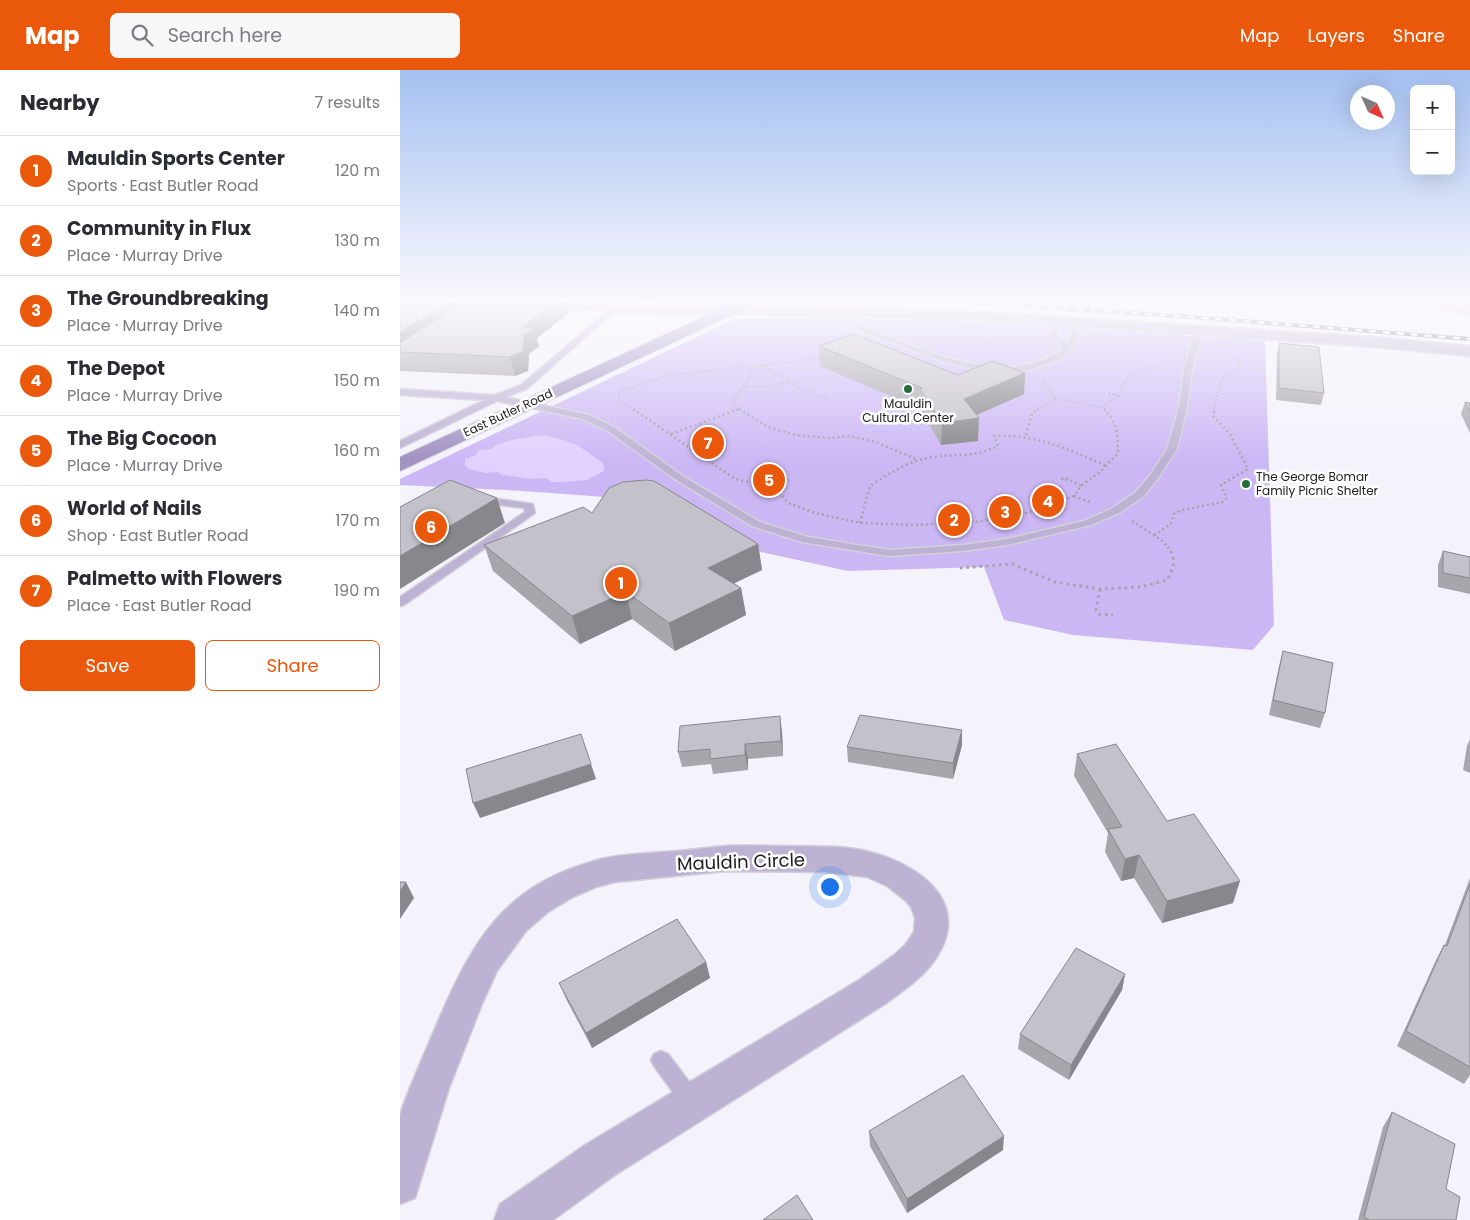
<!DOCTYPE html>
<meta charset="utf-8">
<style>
body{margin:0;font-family:Poppins,sans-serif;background:#f7f7f7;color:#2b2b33}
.controls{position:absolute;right:15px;top:15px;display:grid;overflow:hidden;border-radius:8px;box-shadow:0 5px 20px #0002}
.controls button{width:45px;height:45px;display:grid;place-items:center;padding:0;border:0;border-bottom:1px solid #e1e1e2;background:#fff;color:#2b2b33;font:25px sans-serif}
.compass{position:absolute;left:950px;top:15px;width:45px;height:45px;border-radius:50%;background:#fff;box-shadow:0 5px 20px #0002;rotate:135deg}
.you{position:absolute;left:429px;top:816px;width:18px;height:18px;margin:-12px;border:4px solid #fff;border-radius:50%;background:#1a73e8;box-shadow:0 0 0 8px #1a73e833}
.badge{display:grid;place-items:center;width:32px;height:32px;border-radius:50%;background:#ea580c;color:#fff;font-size:16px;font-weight:700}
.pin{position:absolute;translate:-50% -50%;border:2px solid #fff;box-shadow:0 1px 5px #0006}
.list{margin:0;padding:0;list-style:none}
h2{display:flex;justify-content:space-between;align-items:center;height:65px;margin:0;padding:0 20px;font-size:21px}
h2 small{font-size:16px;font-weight:400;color:#7c7c81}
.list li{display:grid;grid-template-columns:32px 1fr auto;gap:15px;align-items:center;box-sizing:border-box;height:70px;padding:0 20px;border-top:1px solid #e1e1e2}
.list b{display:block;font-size:19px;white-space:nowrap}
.list p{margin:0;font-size:16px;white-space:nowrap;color:#7c7c81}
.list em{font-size:16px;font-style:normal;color:#7c7c81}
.actions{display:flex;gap:10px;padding:15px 20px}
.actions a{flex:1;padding:11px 0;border:1px solid #ea580c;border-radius:8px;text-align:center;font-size:18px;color:#ea580c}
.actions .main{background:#ea580c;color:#fff}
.icon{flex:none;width:28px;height:28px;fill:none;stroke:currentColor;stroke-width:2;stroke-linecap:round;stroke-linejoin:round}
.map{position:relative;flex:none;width:1070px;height:1150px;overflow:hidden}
header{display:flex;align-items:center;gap:30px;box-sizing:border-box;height:70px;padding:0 25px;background:#ea580c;color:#fff}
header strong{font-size:24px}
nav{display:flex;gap:28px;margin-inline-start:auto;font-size:18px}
.search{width:350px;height:45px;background:#f7f7f7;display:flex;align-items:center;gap:12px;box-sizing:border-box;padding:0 18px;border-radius:8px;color:#7c7c81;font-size:19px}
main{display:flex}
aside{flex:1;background:#fff}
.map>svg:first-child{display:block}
.green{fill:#ccb7f5}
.water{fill:#e0d1ff}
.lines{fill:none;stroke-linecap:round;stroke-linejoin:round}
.lane-casing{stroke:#d2d0d8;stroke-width:3}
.street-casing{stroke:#d2d0d8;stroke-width:3}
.secondary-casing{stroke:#d2d0d8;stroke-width:2}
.path-far2{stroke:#a4a3a9;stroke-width:2;stroke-dasharray:1 2.5;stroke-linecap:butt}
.path-far1{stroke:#a4a3a9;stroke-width:2.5;stroke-dasharray:2 3;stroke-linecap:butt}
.path{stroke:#a4a3a9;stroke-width:3;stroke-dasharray:2.5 4;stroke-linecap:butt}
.lane{fill:#bdb2d4;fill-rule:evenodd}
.street{fill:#bdb2d4;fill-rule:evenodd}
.secondary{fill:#a292c3;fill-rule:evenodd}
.rail-casing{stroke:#747278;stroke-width:4}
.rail{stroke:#fff;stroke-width:2.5;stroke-dasharray:7;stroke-linecap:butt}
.wall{fill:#a8a6ad}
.shaded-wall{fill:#88878d}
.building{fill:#c3c1c9;stroke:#88878d}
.poi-dot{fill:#256d3a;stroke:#fff;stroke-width:2}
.labels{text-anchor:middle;stroke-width:5;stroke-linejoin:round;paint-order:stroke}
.far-poi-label{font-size:12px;fill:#212023;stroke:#fff}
.far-street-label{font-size:12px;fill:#212023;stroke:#fff}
.near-street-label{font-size:18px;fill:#212023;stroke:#fff}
</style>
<header>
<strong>Map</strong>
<div class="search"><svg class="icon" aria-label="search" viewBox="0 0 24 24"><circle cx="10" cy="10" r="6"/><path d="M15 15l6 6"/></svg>Search here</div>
<nav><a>Map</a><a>Layers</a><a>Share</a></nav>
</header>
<main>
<aside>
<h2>Nearby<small>7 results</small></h2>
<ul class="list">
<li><span class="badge">1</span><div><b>Mauldin Sports Center</b><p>Sports · East Butler Road</p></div><em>120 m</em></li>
<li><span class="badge">2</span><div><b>Community in Flux</b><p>Place · Murray Drive</p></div><em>130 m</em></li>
<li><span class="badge">3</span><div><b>The Groundbreaking</b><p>Place · Murray Drive</p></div><em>140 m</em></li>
<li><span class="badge">4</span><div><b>The Depot</b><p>Place · Murray Drive</p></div><em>150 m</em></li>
<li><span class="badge">5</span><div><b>The Big Cocoon</b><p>Place · Murray Drive</p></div><em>160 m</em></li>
<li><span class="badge">6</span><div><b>World of Nails</b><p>Shop · East Butler Road</p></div><em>170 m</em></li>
<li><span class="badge">7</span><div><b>Palmetto with Flowers</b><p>Place · East Butler Road</p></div><em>190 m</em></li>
</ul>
<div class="actions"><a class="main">Save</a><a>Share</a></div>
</aside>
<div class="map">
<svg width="1070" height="1150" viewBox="0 0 1070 1150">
<rect width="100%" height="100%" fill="#f4f2fb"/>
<!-- green -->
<path class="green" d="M557 248 865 270 874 555 853 580 673 565 604 550 584 497 448 501 352 480 273 432 123 421 0 415V409L334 249Z"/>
<!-- water -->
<path class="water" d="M146 365 177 375 203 393 204 399 202 402 187 410 164 412H152L146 408 132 409 102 405 97 402 86 403 69 399 65 395V389L76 385 79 380 91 379C99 370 133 366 146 365Z"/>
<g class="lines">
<!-- lane casing -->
<g class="lane-casing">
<g id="lane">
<path d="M999 230H1014L1070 240V244Z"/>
<path d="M213 237 218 238 127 319 105 327 189 345 214 357 284 407 360 452 408 467 489 480 563 475 607 469 684 451 711 439 736 422 751 404 767 379 779 337 784 299 793 268 792 258H798L801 268 792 299 787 337 777 379 758 408 744 426 719 443 691 455 607 475 563 481 489 486 402 472 352 456 278 411 208 361 183 349 97 331 0 378V371L84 330 0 325V319L95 325 121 315Z"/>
<path d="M658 249 665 251 657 264 667 275 672 265 667 250H673L680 265C672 282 665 287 647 294 597 314 541 292 494 273 481 268 462 264 451 256L458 254C517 277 604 322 663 279L649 264Z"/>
<path d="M82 427 133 434 135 443 4 535 0 536V527L125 442 124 438 78 432V428Z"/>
<path d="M261 981 268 984 297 1022 300 1029 297 1036 290 1039 283 1036 254 996 251 990 254 984Z"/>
</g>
</g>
<!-- street casing -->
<g class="street-casing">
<g id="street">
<path d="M94 230H163L220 234 584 242 974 267 1070 276V286L974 277 584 250 220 242 101 234Z"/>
<path d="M325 776C345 775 366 776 386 776 412 777 440 775 466 781 514 792 572 829 538 885 526 906 504 920 485 934L215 1105 153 1150H94L100 1134 185 1075 459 910 494 885 505 875 514 862 515 848 511 837 506 831 487 816 467 807 425 802 325 801 215 812 196 817 173 827 148 842 126 861 97 901 82 934 49 1018 15 1128 0 1134V1045L3 1036C14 1006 27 978 39 949 76 864 107 814 201 789 221 784 241 784 261 782 282 781 304 778 325 776Z"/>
</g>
</g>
<!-- secondary casing -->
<g class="secondary-casing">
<path id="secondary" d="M340 230H360L357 233 0 401V387Z"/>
</g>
<!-- path-far2 -->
<g class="path-far2">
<path d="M557 267 577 268 585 273 577 278"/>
<path d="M585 273 608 266"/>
<path d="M362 296 397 317 428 330"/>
<path d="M642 310 656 328 702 337"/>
<path d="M345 316 367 317 390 311"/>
<path d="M709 323 713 324H708Z"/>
<path d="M713 324 720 326"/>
<path d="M235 340 219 331V322L265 306 402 291 423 286"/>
<path d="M336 340 339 339"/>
<path d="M341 340 336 337 333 330 350 309 353 296"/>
<path d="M637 340 656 328"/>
<path d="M705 340 702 337 719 326 727 307 738 301 757 296 767 277"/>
<path d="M814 340 821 308C830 304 839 302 839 291L828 282"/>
</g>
<!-- path-far1 -->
<g class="path-far1">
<path d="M233 339 335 409 371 417 380 423 388 433 415 443 460 453 518 455 575 452 627 443 674 426 681 416 700 402 718 383C718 365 717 352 704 339"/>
<path d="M339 339 368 357 396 365 431 368 449 366 476 372 518 390"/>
<path d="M271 364 339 339"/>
<path d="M626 365 632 343 639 339"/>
<path d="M667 410 662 409 664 407 681 416"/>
<path d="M674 426 690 432"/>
<path d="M732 451 760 469 769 478"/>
<path d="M460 453 470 416C489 403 510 390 533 387 556 384 577 387 598 376L594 366C636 364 669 379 706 396"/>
<path d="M754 465 771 454 774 444 782 440 823 432 827 428 821 415 848 399 830 364 813 346 815 339"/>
</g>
<!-- path -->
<g class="path">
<path d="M560 498 612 494 655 512 700 519 741 517 767 510C774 498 777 489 768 477"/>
<path d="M700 519 696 540 699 544 713 545"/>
</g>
<!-- lane -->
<use href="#lane" class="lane"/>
<!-- street -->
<use href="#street" class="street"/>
<!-- secondary -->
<use href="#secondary" class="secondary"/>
<!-- rail casing -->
<g class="rail-casing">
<path id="rail" d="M536 230 780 246 1070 269"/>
</g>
<!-- rail -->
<use href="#rail" class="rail"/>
</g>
<!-- wall -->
<g class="wall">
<path d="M0 230H62L63 232 170 242 137 268 139 276 129 284 128 301 115 306 0 301Z"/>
<path d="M1019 230H1070V238Z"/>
<path d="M879 273 924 323 921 335 876 330 877 284Z"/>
<path d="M419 276 558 305 625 303 624 324 576 345 578 371 541 375 521 340V339L420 296Z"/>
<path d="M1065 332 1070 333V363L1061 344Z"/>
<path d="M358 474 362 500 334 513 341 518 346 545 275 581 232 549 180 574 93 501 84 475Z"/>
<path d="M1043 481 1070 487V524L1038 517V495Z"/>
<path d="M883 581 925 643 920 658 869 645 879 596Z"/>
<path d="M382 661 383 686 348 689V700L313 704 311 694 282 697 278 682Z"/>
<path d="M1070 669V703L1063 700 1067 676Z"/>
<path d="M562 675 553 709 448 692 447 677Z"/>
<path d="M677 684 767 751 833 833 762 853 734 808 721 811 705 782 708 763 674 706Z"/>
<path d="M1070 808V1005L1064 1014 997 976 1036 890 1044 875H1045Z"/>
<path d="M306 892 310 908 192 978 166 929 159 913Z"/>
<path d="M725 904 722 920 669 1010 618 979 620 964Z"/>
<path d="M992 1042 1046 1119 1056 1150H958L983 1057Z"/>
<path d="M469 1061 603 1080 507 1143 470 1076Z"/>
</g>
<!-- shaded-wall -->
<g class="shaded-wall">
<path d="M51 230H62L66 242 0 282V263Z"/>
<path d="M158 230H167L170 242 137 268 139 276 129 284 128 301 115 306 110 287 123 257Z"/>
<path d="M625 303 624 324 565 350 579 348 578 371 541 375 542 353 564 329Z"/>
<path d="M97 428 105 453 0 519V486Z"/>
<path d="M358 474 362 500 312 524 308 498Z"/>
<path d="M341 518 346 545 275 581 269 553Z"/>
<path d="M226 522 232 549 180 574 172 546Z"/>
<path d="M380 646 382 661 383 686 381 671Z"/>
<path d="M562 660V675L553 709V693Z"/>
<path d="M345 674 348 689V700L345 685Z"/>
<path d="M191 694 196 709 80 748 73 733Z"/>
<path d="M739 785 734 808 721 811 725 789Z"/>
<path d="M840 811 833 833 762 853 767 831Z"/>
<path d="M6 812 14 828 0 849V821Z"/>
<path d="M306 892 310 908 192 978 186 963Z"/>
<path d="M725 904 722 920 669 1010 671 995Z"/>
<path d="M604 1066 603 1080 507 1143V1129Z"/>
</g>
<!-- building -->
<g class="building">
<path d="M0 230H51L0 263Z"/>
<path d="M66 230H158L123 257 134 258 124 265 123 281 110 287 0 282V273Z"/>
<path d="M453 264 558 305 592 291 625 303 564 329 579 348 542 353 520 319 522 318 419 276Z"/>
<path d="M879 273 919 277 924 323 879 318Z"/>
<path d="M1065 332 1070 333V342Z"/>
<path d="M50 410 97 428 0 486V437Z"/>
<path d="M246 410 254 411 269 420 358 474 308 498 341 518 269 553 226 522 172 546 84 475 183 437 192 443 209 418 223 412Z"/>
<path d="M1043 481 1070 487V508L1043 503Z"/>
<path d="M883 581 933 593 925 643 873 630Z"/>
<path d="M460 645 562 660 553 693 447 677Z"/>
<path d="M380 646 381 671 345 674V685L310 689V679L278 682 280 656Z"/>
<path d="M181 664 191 694 73 733 66 699Z"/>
<path d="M716 674 767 751 794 744 840 811 767 831 739 785 725 789 708 759 722 757 677 684Z"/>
<path d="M0 812H6L0 821Z"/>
<path d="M1070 814V997L1006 961 1044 875 1047 876Z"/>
<path d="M277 849 306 892 186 963 159 913Z"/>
<path d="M676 878 725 904 671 995 620 964Z"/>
<path d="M563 1005 604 1066 507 1129 469 1061Z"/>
<path d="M992 1042 1055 1074 1046 1119 1060 1127 1056 1150H969L964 1147Z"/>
<path d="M397 1125 413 1150H363Z"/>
</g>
<!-- sky -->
<linearGradient id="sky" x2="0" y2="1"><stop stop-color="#a5c0f1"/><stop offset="0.59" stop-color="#faf9fd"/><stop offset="1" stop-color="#faf9fd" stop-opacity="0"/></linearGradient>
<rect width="1070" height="391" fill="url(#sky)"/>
<!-- markers -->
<g class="poi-dot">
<circle cx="508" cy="319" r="5"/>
<circle cx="846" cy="414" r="5"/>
</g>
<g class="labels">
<!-- far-poi labels -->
<g class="far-poi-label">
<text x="508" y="338">Mauldin<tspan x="508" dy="14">Cultural Center</tspan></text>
<text x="856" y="411" text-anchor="start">The George Bomar<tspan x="856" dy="14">Family Picnic Shelter</tspan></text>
</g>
<!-- far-street labels -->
<g class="far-street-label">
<text transform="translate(108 343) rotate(-25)" y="4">East Butler Road</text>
</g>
<!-- near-street labels -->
<g class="near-street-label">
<text transform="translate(341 792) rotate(-2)" y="6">Mauldin Circle</text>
</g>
</g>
</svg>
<div class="controls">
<button>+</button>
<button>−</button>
</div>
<svg class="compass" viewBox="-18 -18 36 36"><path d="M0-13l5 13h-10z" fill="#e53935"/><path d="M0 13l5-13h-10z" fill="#7c7c81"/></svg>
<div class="you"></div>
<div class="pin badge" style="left:221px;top:513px">1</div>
<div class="pin badge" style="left:554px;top:450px">2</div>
<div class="pin badge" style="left:605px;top:442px">3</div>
<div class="pin badge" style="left:648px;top:431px">4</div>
<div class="pin badge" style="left:369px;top:410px">5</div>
<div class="pin badge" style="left:31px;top:457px">6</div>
<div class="pin badge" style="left:308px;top:373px">7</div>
</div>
</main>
